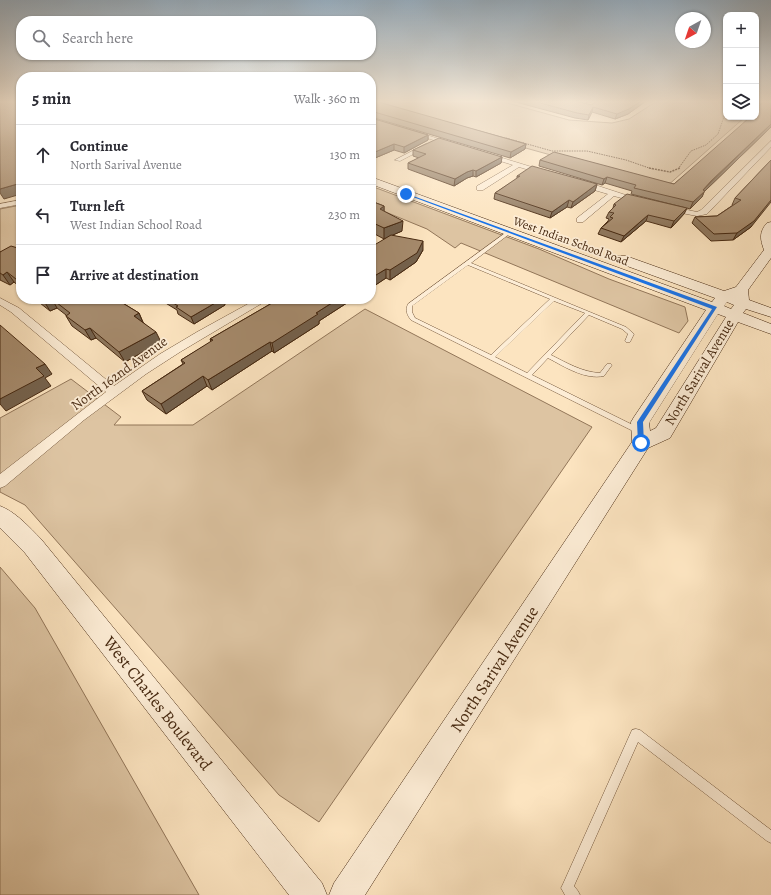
<!DOCTYPE html>
<meta charset="utf-8">
<style>
body{margin:0;font-family:Alegreya,serif;background:#f2f2f3;color:#2b2b33}
.controls{position:absolute;right:12px;top:12px;display:grid;overflow:hidden;border-radius:8px;box-shadow:0 1px 3px #0004}
.controls button{width:36px;height:36px;display:grid;place-items:center;padding:0;border:0;border-bottom:1px solid #e1e1e2;background:#fff;color:#2b2b33;font:20px sans-serif}
.compass{position:absolute;left:675px;top:12px;width:36px;height:36px;border-radius:50%;background:#fff;box-shadow:0 1px 3px #0004;rotate:220deg}
.stop{position:absolute;width:12px;height:12px;margin:-9px;border:3px solid #1a73e8;border-radius:50%;background:#fff}
.stop.end{background:#1a73e8;border-color:#fff;box-shadow:0 1px 4px #0008}
.list{margin:0;padding:0;list-style:none}
h2{display:flex;justify-content:space-between;align-items:center;height:52px;margin:0;padding:0 16px;font-size:17px}
h2 small{font-size:13px;font-weight:400;color:#7c7c81}
.list li{display:grid;grid-template-columns:26px 1fr auto;gap:12px;align-items:center;box-sizing:border-box;height:60px;padding:0 16px;border-top:1px solid #e1e1e2}
.list b{display:block;font-size:15px;white-space:nowrap}
.list p{margin:0;font-size:13px;white-space:nowrap;color:#7c7c81}
.list em{font-size:13px;font-style:normal;color:#7c7c81}
.icon{flex:none;width:22px;height:22px;fill:none;stroke:currentColor;stroke-width:2;stroke-linecap:round;stroke-linejoin:round}
.map{position:relative;flex:none;width:771px;height:895px;overflow:hidden}
.search{position:absolute;background:#fff;box-shadow:0 1px 3px #0004;left:16px;top:16px;width:360px;height:44px;display:flex;align-items:center;gap:10px;box-sizing:border-box;padding:0 14px;border-radius:16px;color:#7c7c81;font-size:15px}
.panel{position:absolute;background:#fff;box-shadow:0 1px 3px #0004;left:16px;top:72px;width:360px;height:232px;border-radius:16px}
.map>svg:first-child{display:block}
.green{fill:#ddc4a2;stroke:#927659}
.lines{fill:none;stroke-linecap:round;stroke-linejoin:round}
.lane-casing{stroke:#74573c;stroke-width:1}
.street-casing{stroke:#74573c;stroke-width:1}
.secondary-casing{stroke:#462810;stroke-width:1}
.path-far1{stroke:#462810;stroke-width:1;stroke-dasharray:1.5 1;stroke-linecap:butt}
.path{stroke:#462810;stroke-width:1.5;stroke-dasharray:2 1;stroke-linecap:butt}
.lane{fill:#fdedd6;fill-rule:evenodd}
.street{fill:#fdedd6;fill-rule:evenodd}
.secondary{fill:#fdedd6;fill-rule:evenodd}
.wall{fill:#8e775d;stroke:#462810}
.shaded-wall{fill:#74614c;stroke:#462810}
.building{fill:#a58a6c;stroke:#462810}
.route{fill:#1a73e8}
.labels{text-anchor:middle;stroke-width:3.5;stroke-linejoin:round;paint-order:stroke}
.far-street-label{font-size:12px;fill:#462810;stroke:#fdedd6}
.street-label{font-size:14px;fill:#462810;stroke:#fdedd6}
.near-street-label{font-size:17px;fill:#462810;stroke:#fdedd6}
</style>
<div class="map">
<svg width="771" height="895" viewBox="0 0 771 895">
<rect width="100%" height="100%" fill="#fce4c0"/>
<filter id="stains"><feTurbulence type="fractalNoise" baseFrequency=".005" numOctaves="4"/><feColorMatrix values="0 0 0 0 .2 0 0 0 0 .09 0 0 0 0 .02 0 0 0 .5 -.17"/></filter>
<radialGradient id="worn" r=".72"><stop offset=".6" stop-color="#630" stop-opacity="0"/><stop offset="1" stop-color="#630" stop-opacity=".3"/></radialGradient>
<!-- green -->
<g class="green">
<path d="M371 101H500L569 120 612 123 629 119 657 101H726V117H745L666 187 504 142Z"/>
<path d="M371 186 539 249 609 279 685 307 688 321 679 333 461 243 455 248 427 229 371 206Z"/>
<path d="M21 205V248L0 262V209Z"/>
<path d="M365 309 592 427 319 822 279 795 25 505 0 492V418L71 379 121 417 114 425H193Z"/>
<path d="M0 567 35 608 199 895H0Z"/>
</g>
<g class="lines">
<!-- lane casing -->
<g class="lane-casing">
<g id="lane">
<path d="M508 231 512 232 471 263 626 327 634 334 630 342H626L625 341 628 334 622 329 589 315 551 355C567 363 582 372 600 373L607 364H611L612 365 604 376C585 380 565 367 548 358L532 375 641 429 642 431 641 433H637L411 320C407 315 405 310 408 304ZM468 265 550 299 491 355 415 318 412 312V306ZM554 301 585 313 527 373 495 357Z"/>
<path d="M636 729 640 730 771 830V843L767 841 638 742 574 886 578 891 580 895H565L561 888 563 884 632 730Z"/>
</g>
</g>
<!-- street casing -->
<g class="street-casing">
<g id="street">
<path d="M410 131H414L455 144 450 145 410 133Z"/>
<path d="M771 141V147L707 214 697 216 666 210 665 208 669 206 697 212 701 210Z"/>
<path d="M426 144 431 145 400 161 395 160Z"/>
<path d="M486 153 548 172 549 173 546 175 519 167 483 190H477V186L513 165 484 156V154Z"/>
<path d="M577 181H583L644 201 640 203 614 196 583 222H577V218L608 194 577 185Z"/>
<path d="M21 200V204L0 208V204Z"/>
<path d="M0 298 19 308 114 386 160 354 197 332 257 299H269L180 352 146 374 84 420 5 486 0 488V474L106 392 11 312 0 305Z"/>
</g>
</g>
<!-- secondary casing -->
<g class="secondary-casing">
<g id="secondary">
<path d="M371 177 712 302 715 298 616 262 615 259 616 256H626L724 291 736 287 764 250C760 239 759 232 767 223L771 222V258L748 290 749 300 771 308V317L746 309 743 313 771 324V334L738 322 670 438 648 448 365 895H329L334 883 632 442 631 422 634 417 706 310 371 184ZM727 302 734 305 731 309 724 306ZM718 314 726 317 656 428 650 431 649 423Z"/>
<path d="M0 506C16 512 29 527 41 539L322 883 327 895H289L25 553 0 528Z"/>
</g>
</g>
<!-- path-far1 -->
<g class="path-far1">
<path d="M385 104 407 111"/>
<path d="M756 105 761 101"/>
<path d="M506 138 552 151H587L626 160 652 169"/>
<path d="M678 169 691 151 706 145 718 134 726 111"/>
</g>
<!-- path -->
<path class="path" d="M649 168 670 172 680 168"/>
<!-- lane -->
<use href="#lane" class="lane"/>
<!-- street -->
<use href="#street" class="street"/>
<!-- secondary -->
<use href="#secondary" class="secondary"/>
</g>
<!-- wall -->
<g class="wall">
<path d="M371 101 526 144 525 149 510 158 371 117Z"/>
<path d="M512 101H576L591 105 598 101H646L628 114 615 119 592 112 588 120 575 118Z"/>
<path d="M579 101H593L589 103Z"/>
<path d="M756 101H771V127L708 188 704 192 702 197 690 209 687 208 684 214 671 228 646 221 621 242 598 234 601 228 608 221 609 219 606 218 609 212 613 208 614 204 686 208 631 194 632 191 605 183 602 185 539 166 540 160 674 184 756 117 762 104 756 103Z"/>
<path d="M371 118 428 135V140L404 153 394 150 375 158 371 157Z"/>
<path d="M413 150 502 157 501 163 476 177 473 176 467 178 454 186 408 169V163L419 158 413 156Z"/>
<path d="M771 160 751 227 733 240 711 241 692 223 695 217 717 216 733 205H732L735 198Z"/>
<path d="M517 176 597 184 595 191 571 208 567 207 550 218 494 199 495 193 517 179Z"/>
<path d="M371 201 384 206V211L402 231 392 235 423 250 416 262 390 280 386 278 371 288 390 236 384 239 371 232Z"/>
<path d="M21 249V288L14 282 10 285 0 280V252Z"/>
<path d="M35 299H116L139 313 143 322 161 342 125 362 96 338 91 340 72 326 66 316V315L57 308 50 311Z"/>
<path d="M159 299H223L225 305 194 324 178 314 177 310Z"/>
<path d="M279 299H353L319 321V324L274 353 272 351 212 390 207 386 166 414 147 400 142 391 183 364 181 360 211 342 210 339Z"/>
</g>
<!-- shaded-wall -->
<g class="shaded-wall">
<path d="M641 101H646L628 114 615 119 617 114Z"/>
<path d="M593 107 592 112 588 120 589 115Z"/>
<path d="M771 124V127L708 188 704 192 702 197 690 209 693 202 703 190Z"/>
<path d="M428 135V140L404 153V147Z"/>
<path d="M394 144V150L375 158V152Z"/>
<path d="M526 144 525 149 510 158 511 152Z"/>
<path d="M502 157 501 163 476 177V171Z"/>
<path d="M473 170V176L467 178 454 186 455 179 467 172Z"/>
<path d="M607 177 605 183 602 185 604 179Z"/>
<path d="M21 183V194L4 199 0 193V189Z"/>
<path d="M597 184 595 191 571 208 573 202Z"/>
<path d="M569 200 567 207 550 218 552 212Z"/>
<path d="M771 200V202L751 227 733 240 737 233Z"/>
<path d="M384 206V216L380 209Z"/>
<path d="M687 208 684 214 671 228 674 221Z"/>
<path d="M648 215 646 221 621 242 624 236Z"/>
<path d="M403 221 402 231 384 239V228Z"/>
<path d="M423 241V250L416 262 390 280V270Z"/>
<path d="M386 269V278L371 288V278Z"/>
<path d="M7 272 14 282 10 285 3 275Z"/>
<path d="M48 299H52L57 308 50 311 44 301Z"/>
<path d="M222 299H223L225 305 194 324 191 317Z"/>
<path d="M338 299H353L319 321V324L274 353 272 343 316 313Z"/>
<path d="M139 313 143 323 134 316Z"/>
<path d="M90 328 96 338 91 340 85 330Z"/>
<path d="M156 332 161 342 125 362 119 352Z"/>
<path d="M270 342 272 351 212 390 208 380Z"/>
<path d="M45 364 52 374 45 378 51 386 6 411 0 404V399L36 368Z"/>
<path d="M203 376 207 386 166 414 161 404Z"/>
</g>
<!-- building -->
<g class="building">
<path d="M0 101H21V183L0 189Z"/>
<path d="M371 101H375L526 144 511 152 371 111Z"/>
<path d="M533 101H576L591 105 598 101H641L629 109 617 114 593 107 589 115 577 113Z"/>
<path d="M765 101H771V124L711 181 703 190 705 191 693 202 634 188 636 185 607 177 604 179 540 160 554 152 674 184 740 126 750 117H756V108Z"/>
<path d="M371 118 428 135 404 147 394 144 375 152 371 151Z"/>
<path d="M439 138 502 157 476 171 473 170 467 172 455 179 408 163 426 154 413 150Z"/>
<path d="M771 160V200L754 221 737 233 714 234 695 217 717 216 741 200 735 198Z"/>
<path d="M532 166 597 184 573 202 569 200 552 212 495 193 520 176H517Z"/>
<path d="M627 194 687 208 674 221 648 215 624 236 601 228 613 218 610 217 614 213 609 212 616 205 614 204Z"/>
<path d="M371 201 384 206 380 209 403 221 384 228 371 222Z"/>
<path d="M391 235 423 241 417 253 390 270 386 269 371 278V247Z"/>
<path d="M11 246 21 249V283L7 272 3 275 0 273V252Z"/>
<path d="M41 299H48L44 301Z"/>
<path d="M52 299H116L139 313 134 316 156 332 119 352 90 328 85 330 66 316 70 313Z"/>
<path d="M167 299H222L191 317 176 307 178 306Z"/>
<path d="M279 299H338L316 313 318 314 272 343 270 342 208 380 203 376 161 404 142 391 185 363 181 360 213 340 210 339Z"/>
<path d="M0 325 45 364 36 368 44 376 0 399Z"/>
</g>
<!-- sky -->
<linearGradient id="sky" x2="0" y2="1"><stop stop-color="#97aec0"/><stop offset="0.45" stop-color="#fef3e3"/><stop offset="1" stop-color="#fef3e3" stop-opacity="0"/></linearGradient>
<rect width="771" height="226" fill="url(#sky)"/>
<!-- route -->
<path class="route" d="M405 193 717 307 643 422 644 444H639L638 443 637 422 712 309 405 194Z"/>
<g class="labels">
<!-- far-street labels -->
<g class="far-street-label">
<text transform="translate(571 241) rotate(20)" y="4">West Indian School Road</text>
</g>
<!-- street labels -->
<g class="street-label">
<text transform="translate(699 372) rotate(-59)" y="5">North Sarival Avenue</text>
<text transform="translate(119 373) rotate(-36)" y="5">North 162nd Avenue</text>
</g>
<!-- near-street labels -->
<g class="near-street-label">
<text transform="translate(494 669) rotate(-57)" y="6">North Sarival Avenue</text>
<text transform="translate(158 703) rotate(52)" y="6">West Charles Boulevard</text>
</g>
</g>
<rect width="100%" height="100%" filter="url(#stains)"/>
<rect width="100%" height="100%" fill="url(#worn)"/>
</svg>
<div class="controls">
<button>+</button>
<button>−</button>
<button><svg class="icon" aria-label="layers" viewBox="0 0 24 24"><path d="M12 4l9 5-9 5-9-5zM3 14l9 5 9-5"/></svg></button>
</div>
<svg class="compass" viewBox="-18 -18 36 36"><path d="M0-13l5 13h-10z" fill="#e53935"/><path d="M0 13l5-13h-10z" fill="#7c7c81"/></svg>
<div class="stop" style="left:641px;top:443px"></div>
<div class="stop end" style="left:406px;top:194px"></div>
<div class="search"><svg class="icon" aria-label="search" viewBox="0 0 24 24"><circle cx="10" cy="10" r="6"/><path d="M15 15l6 6"/></svg>Search here</div>
<section class="panel">
<h2>5 min<small>Walk · 360 m</small></h2>
<ul class="list">
<li><svg class="icon" aria-label="ahead" viewBox="0 0 24 24"><path d="M12 20V5M6 11l6-6 6 6"/></svg><div><b>Continue</b><p>North Sarival Avenue</p></div><em>130 m</em></li>
<li><svg class="icon" aria-label="left" viewBox="0 0 24 24"><path d="M17 20v-9H6M10 6l-5 5 5 5"/></svg><div><b>Turn left</b><p>West Indian School Road</p></div><em>230 m</em></li>
<li><svg class="icon" aria-label="arrive" viewBox="0 0 24 24"><path d="M6 21V4h12l-3 4 3 4H6"/></svg><div><b>Arrive at destination</b></div></li>
</ul>
</section>
</div>
